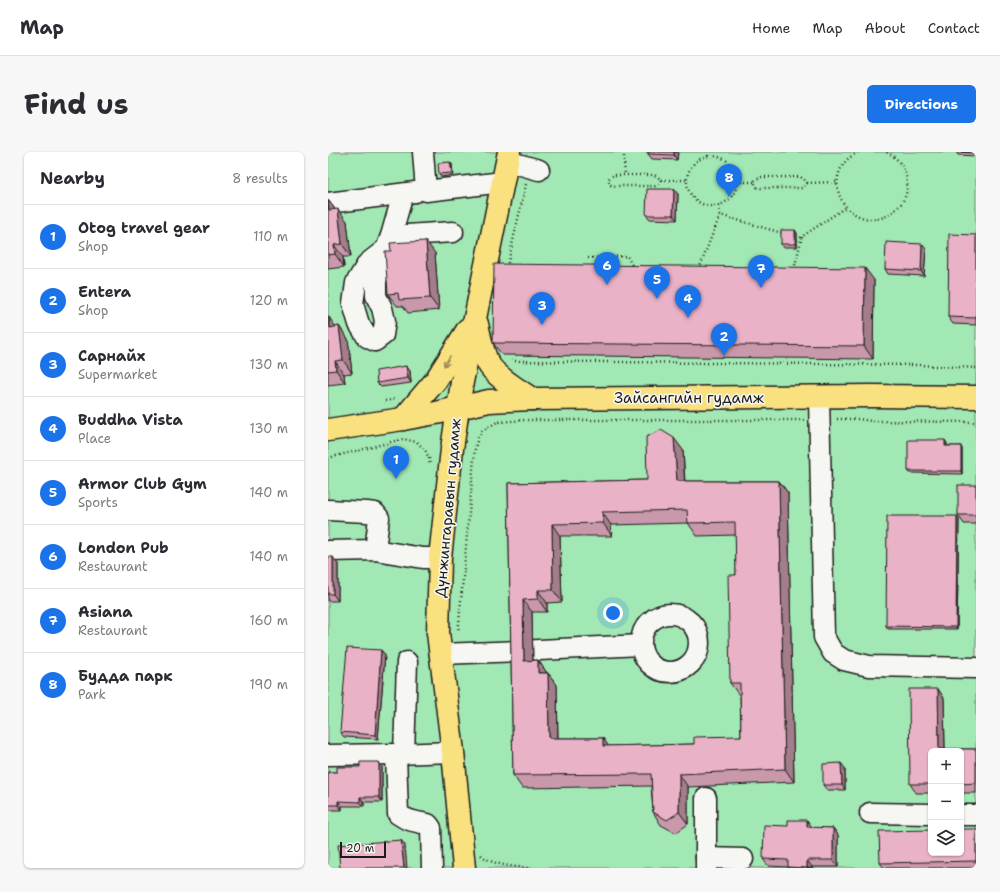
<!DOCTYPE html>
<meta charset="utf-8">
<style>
body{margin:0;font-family:"Shantell Sans",sans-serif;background:#f7f7f7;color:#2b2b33}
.controls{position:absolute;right:12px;bottom:12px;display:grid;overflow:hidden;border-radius:6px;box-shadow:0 1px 3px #0004}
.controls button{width:36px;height:36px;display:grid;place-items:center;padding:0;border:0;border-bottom:1px solid #e1e1e2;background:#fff;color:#2b2b33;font:20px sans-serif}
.scale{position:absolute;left:12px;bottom:10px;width:46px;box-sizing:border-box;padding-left:4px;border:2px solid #1c1c1c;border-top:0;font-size:11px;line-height:14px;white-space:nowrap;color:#1c1c1c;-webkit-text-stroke:3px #f6f6f2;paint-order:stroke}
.you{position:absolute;left:285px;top:461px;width:14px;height:14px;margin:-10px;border:3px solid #fff;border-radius:50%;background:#1a73e8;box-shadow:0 0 0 6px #1a73e833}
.badge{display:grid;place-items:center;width:26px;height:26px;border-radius:50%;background:#1a73e8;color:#fff;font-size:13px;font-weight:700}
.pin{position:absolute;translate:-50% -33px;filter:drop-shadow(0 1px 2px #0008)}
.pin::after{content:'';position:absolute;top:21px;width:14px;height:12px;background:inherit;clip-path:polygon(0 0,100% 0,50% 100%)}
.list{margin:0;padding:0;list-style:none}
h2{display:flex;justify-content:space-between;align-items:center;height:52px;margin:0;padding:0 16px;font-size:17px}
h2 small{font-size:13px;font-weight:400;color:#7c7c81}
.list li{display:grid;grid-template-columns:26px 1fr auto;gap:12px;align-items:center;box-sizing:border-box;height:64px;padding:0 16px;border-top:1px solid #e1e1e2}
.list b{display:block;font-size:15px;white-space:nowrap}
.list p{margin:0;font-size:13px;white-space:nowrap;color:#7c7c81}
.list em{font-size:13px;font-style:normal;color:#7c7c81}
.icon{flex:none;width:22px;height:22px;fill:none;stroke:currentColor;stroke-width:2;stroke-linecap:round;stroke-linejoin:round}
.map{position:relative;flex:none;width:648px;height:716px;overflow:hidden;border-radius:6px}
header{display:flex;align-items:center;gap:24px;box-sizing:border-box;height:56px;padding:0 20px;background:#fff;border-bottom:1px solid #e1e1e2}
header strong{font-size:19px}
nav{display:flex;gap:22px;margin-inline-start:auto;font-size:14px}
.intro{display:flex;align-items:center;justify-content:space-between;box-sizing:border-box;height:96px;padding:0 24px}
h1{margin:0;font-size:28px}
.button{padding:10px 18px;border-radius:6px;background:#1a73e8;color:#fff;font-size:14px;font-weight:700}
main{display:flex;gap:24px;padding:0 24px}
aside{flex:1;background:#fff;border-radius:6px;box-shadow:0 1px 3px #0004}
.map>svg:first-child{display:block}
.green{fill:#a2e8b4;stroke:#5f8268;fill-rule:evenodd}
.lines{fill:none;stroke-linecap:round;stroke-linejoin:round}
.minor-casing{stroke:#1c1c1c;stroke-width:23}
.major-casing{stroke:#1c1c1c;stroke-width:25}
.path{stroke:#1c1c1c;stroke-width:2.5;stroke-dasharray:1 3;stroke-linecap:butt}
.minor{stroke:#f6f6f2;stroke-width:20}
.major{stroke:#fae180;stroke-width:22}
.wall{fill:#c999ab;stroke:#1c1c1c;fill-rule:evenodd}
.shaded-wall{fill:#a47d8b;stroke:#1c1c1c}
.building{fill:#eab2c7;stroke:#1c1c1c;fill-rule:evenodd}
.oneway{stroke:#968853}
.labels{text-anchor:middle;stroke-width:3;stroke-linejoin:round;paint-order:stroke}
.street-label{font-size:15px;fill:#1c1c1c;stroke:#f6f6f2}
</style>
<header>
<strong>Map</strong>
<nav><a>Home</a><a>Map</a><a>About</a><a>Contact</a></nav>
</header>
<div class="intro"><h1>Find us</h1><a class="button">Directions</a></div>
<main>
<aside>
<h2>Nearby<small>8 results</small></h2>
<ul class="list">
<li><span class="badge">1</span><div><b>Otog travel gear</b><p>Shop</p></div><em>110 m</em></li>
<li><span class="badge">2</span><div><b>Entera</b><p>Shop</p></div><em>120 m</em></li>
<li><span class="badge">3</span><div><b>Сарнайх</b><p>Supermarket</p></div><em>130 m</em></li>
<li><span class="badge">4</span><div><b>Buddha Vista</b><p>Place</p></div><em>130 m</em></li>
<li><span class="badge">5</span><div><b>Armor Club Gym</b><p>Sports</p></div><em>140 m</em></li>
<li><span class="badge">6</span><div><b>London Pub</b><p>Restaurant</p></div><em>140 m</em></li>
<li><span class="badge">7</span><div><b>Asiana</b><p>Restaurant</p></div><em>160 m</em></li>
<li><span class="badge">8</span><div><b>Будда парк</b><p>Park</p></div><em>190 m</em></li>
</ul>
</aside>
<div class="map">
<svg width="648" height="716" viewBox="0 0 648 716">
<rect width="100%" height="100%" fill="#f4e8e9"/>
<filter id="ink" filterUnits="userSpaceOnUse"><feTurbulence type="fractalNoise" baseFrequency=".025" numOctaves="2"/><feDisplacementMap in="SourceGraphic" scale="8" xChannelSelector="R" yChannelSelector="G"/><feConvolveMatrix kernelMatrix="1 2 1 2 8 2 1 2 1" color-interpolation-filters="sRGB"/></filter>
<g filter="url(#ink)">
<!-- green -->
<path class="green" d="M0 0H648V716H0ZM603 599H633V701H603Z"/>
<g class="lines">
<!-- minor casing -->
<g class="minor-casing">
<g id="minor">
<path d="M95 0 98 39 175 30"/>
<path d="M179 9 211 18"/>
<path d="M0 51 87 40"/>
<path d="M63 84 125 80"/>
<path d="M58 97 40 111 28 131 25 152 31 172 39 185 47 189 55 183 57 169 54 156 48 144V129L58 97 63 84 75 42"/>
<path d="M491 245 496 485 505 501 516 508 541 514 648 516"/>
<path d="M0 358 39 360 47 361 51 366 47 398"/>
<path d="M0 399 47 398 95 406H112"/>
<circle cx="342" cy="491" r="29"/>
<path d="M112 502 191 499 313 493"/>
<path d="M68 602 70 662C79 669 89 670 100 672L103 676 104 716"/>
<path d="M76 602 79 510"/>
<path d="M0 603 68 602 125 600"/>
<path d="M378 646V716"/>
<path d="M542 661 603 662"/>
<path d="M633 663H648"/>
<path d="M378 706 415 707"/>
</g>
</g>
<!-- major casing -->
<g class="major-casing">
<g id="major">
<path d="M149 172C152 185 154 199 160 211 167 225 191 238 204 247"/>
<path d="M75 267 108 228 140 177"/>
<path d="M0 278 75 267 108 261 161 249 204 247 543 244 648 245"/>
<path d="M136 716 125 600 110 481 112 406 124 297 134 230 181 0"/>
</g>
</g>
<!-- path -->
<g class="path">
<path d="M296 0V11L297 23"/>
<path d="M530 0C526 3 521 5 518 9 497 33 517 69 548 67 556 66 564 62 569 56 576 50 580 41 579 31 578 17 571 6 558 0"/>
<circle cx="384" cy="29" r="25"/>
<path d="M380 4V0"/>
<path d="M287 23H326L330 25 333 28 330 32 327 34H288L283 33 280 28 282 25Z"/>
<path d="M433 25H472L476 27 479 31 476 35 473 36H433L429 35 426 30 428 27Z"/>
<path d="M333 28H358"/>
<path d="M409 30H426"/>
<path d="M479 31 509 30"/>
<path d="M391 54 392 63 454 81"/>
<path d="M469 88 518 55"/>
<path d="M260 106 299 104 305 115"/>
<path d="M179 115 198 32"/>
<path d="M371 117 392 63"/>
<path d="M466 117 474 85"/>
<path d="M183 209 590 213 648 216"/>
<path d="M57 249 68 247"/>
<path d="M509 267H530L543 269 648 270"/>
<path d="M0 306 75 287 89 290 97 298 101 306 102 314"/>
<path d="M130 481 147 296 150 286 154 279 169 270 197 268H476"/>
<path d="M153 703C166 714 184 714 200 716"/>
</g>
<!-- minor -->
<use href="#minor" class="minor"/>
<!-- major -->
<use href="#major" class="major"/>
</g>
<!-- wall -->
<g class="wall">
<path d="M320 0H350L349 8 324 7 320 2Z"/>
<path d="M628 0H647V4L630 3Z"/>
<path d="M122 10 124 12 125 23 113 25 111 22Z"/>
<path d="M350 42 349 68 322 67 318 63Z"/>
<path d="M0 48 7 57 19 69 23 105H15L16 115 0 117Z"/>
<path d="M467 78 469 81V95H454L453 92Z"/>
<path d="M648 83V173L625 172 620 165Z"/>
<path d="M598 97 596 124 560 122 557 117Z"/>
<path d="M107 101 111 158 80 161 75 154H69L60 142Z"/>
<path d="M546 128 545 207 174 203 165 191Z"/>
<path d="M0 165 8 175 11 174 20 187 24 221 16 222 17 231 0 233Z"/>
<path d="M78 214 82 219 83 231 53 235 49 231Z"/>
<path d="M619 291V294H633L634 297V322L582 321 580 319Z"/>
<path d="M355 298 357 329H451L460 341 466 630 360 635V672L348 681 333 673 325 660 323 634 194 636 185 623 180 331 319 328ZM360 371 369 384 408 383V423L402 531 411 543H412L413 584 366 592 280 594 275 586H230L229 533 220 521H219L210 508H205L204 460H219V451L234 450 232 384H284L283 373Z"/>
<path d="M648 333V372H636L630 363Z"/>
<path d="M631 367 629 477H560L558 474Z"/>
<path d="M0 405 10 412V449H0Z"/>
<path d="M53 498 57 503 50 587 16 585 12 580Z"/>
<path d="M610 537 616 546 617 597H648V641H633V599H603V641H588L582 632Z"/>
<path d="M54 615V650H36V654H14V658H0V620H9Z"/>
<path d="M517 616V638H499L495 633Z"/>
<path d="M484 676H505L510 683V715H484V716H460V715L440 714 435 707Z"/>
<path d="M648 677V716H556L552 711Z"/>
</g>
<!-- shaded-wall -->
<g class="shaded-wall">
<path d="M346 0H350L349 8 346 3Z"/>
<path d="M122 10 124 12 125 23 124 21Z"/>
<path d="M346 37 350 42 349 68 345 63Z"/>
<path d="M0 48 9 60 1 58Z"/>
<path d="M10 57 19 69 23 105 14 92Z"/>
<path d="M467 78 469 81V95L467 92Z"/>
<path d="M98 89 107 101 111 158 102 146Z"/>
<path d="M594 92 598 97 596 124 593 119Z"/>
<path d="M6 93 15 105 16 115 7 102Z"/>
<path d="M537 116 546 128 545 207 536 194Z"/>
<path d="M1 165 10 178 2 176Z"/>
<path d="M11 174 20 187 24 221 15 208Z"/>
<path d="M7 209 16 222 17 231 8 218Z"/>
<path d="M78 214 82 219 83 231 80 226Z"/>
<path d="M346 286 355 298 357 341 349 329Z"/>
<path d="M617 288 619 291V297L617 294Z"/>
<path d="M633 294 634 297V322L633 319Z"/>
<path d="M451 329 460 341 466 630 457 617Z"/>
<path d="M274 360 283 373 284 384 275 371Z"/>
<path d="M629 364 631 367 629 477 628 475Z"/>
<path d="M224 372 232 384 234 450 225 438Z"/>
<path d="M5 405 10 412V449L5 442Z"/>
<path d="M210 438 219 451V460L210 447Z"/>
<path d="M195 448 204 460 205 521 196 509Z"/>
<path d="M53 498 57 503 50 587 47 583Z"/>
<path d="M210 508 219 521H210Z"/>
<path d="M220 521 229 533 230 599 221 586Z"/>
<path d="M610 537 616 546 617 599 611 597Z"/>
<path d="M275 586 283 598 275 594Z"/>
<path d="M51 610 54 615V650L51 645Z"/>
<path d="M513 611 517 616V638L514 633Z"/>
<path d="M351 622 360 635V672L351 660Z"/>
<path d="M32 645 36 650V654L32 650Z"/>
<path d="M10 649 14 654V658L10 653Z"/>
<path d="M479 668 484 675H479Z"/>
<path d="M505 676 510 683V715L505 708Z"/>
<path d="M73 688 77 693 79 716H76Z"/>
<path d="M479 708 484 715V716H479Z"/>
</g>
<!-- building -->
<g class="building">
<path d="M320 0H346V3L320 2Z"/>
<path d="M628 0H646V1Z"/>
<path d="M122 10 124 21 111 22 110 11Z"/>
<path d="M319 37H346L345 63H318Z"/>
<path d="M0 50 1 58 10 57 14 92 6 93 7 102 0 103Z"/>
<rect x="453" y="78" width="14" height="14"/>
<path d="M621 82 648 83V166L620 165Z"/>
<path d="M98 89 102 146 71 148 70 141 60 142 57 99H63L62 91Z"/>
<path d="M558 90 594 92 593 119 557 117Z"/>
<path d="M166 112 537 116 536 194 165 191Z"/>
<path d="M0 165H1L2 176 11 174 15 208 7 209 8 218 0 219Z"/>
<path d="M78 214 80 226 49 231 48 219Z"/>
<path d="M333 278 346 286 349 329H451L457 617 351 622V660L339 668 325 660 323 622 185 623 180 331 319 328 318 285ZM359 358 360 371 407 370 408 423H400L402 531H412L413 584 366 585V592L275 594V586H221L220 521H210V508L196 509 195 448 210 447V438H225L224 372 275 371 274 360Z"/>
<path d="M580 288H617V294H633V319H580Z"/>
<rect x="630" y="333" width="18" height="30"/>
<path d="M559 364H629L628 475 558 474Z"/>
<rect x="0" y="405" width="5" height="37"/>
<path d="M19 496 53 498 47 583 12 580Z"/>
<path d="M581 537H610L611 597H648V631L633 632V599H603V632H582Z"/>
<path d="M32 610H51V645H32V650L10 649V653H0V620H9V615H32Z"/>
<path d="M513 611 514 633H495V612Z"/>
<path d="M460 668H479V675L505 676V708H479V716L460 715V708L435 707 436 673 460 674Z"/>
<path d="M633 677H648V709L552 711 551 679 603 678V701H633Z"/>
<path d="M73 688 76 716H12L10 693Z"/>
</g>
<!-- one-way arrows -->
<defs><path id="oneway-shaft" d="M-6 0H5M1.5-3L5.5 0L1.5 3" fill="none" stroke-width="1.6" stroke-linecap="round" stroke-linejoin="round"/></defs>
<use class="oneway" href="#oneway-shaft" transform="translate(119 209) rotate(122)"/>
</g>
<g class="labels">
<!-- street labels -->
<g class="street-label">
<text x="361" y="251">Зайсангийн гудамж</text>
<text transform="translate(120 356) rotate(-85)" y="5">Дүнжингаравын гудамж</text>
</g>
</g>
</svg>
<div class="controls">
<button>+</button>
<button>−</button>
<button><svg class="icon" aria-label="layers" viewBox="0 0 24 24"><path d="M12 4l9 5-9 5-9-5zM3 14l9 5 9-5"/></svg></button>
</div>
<div class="scale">20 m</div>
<div class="you"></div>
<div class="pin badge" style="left:68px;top:327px">1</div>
<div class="pin badge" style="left:396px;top:204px">2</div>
<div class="pin badge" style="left:214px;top:173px">3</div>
<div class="pin badge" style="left:360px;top:166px">4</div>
<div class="pin badge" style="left:329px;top:147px">5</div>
<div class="pin badge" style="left:279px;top:133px">6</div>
<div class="pin badge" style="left:433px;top:136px">7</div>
<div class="pin badge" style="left:401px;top:45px">8</div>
</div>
</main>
